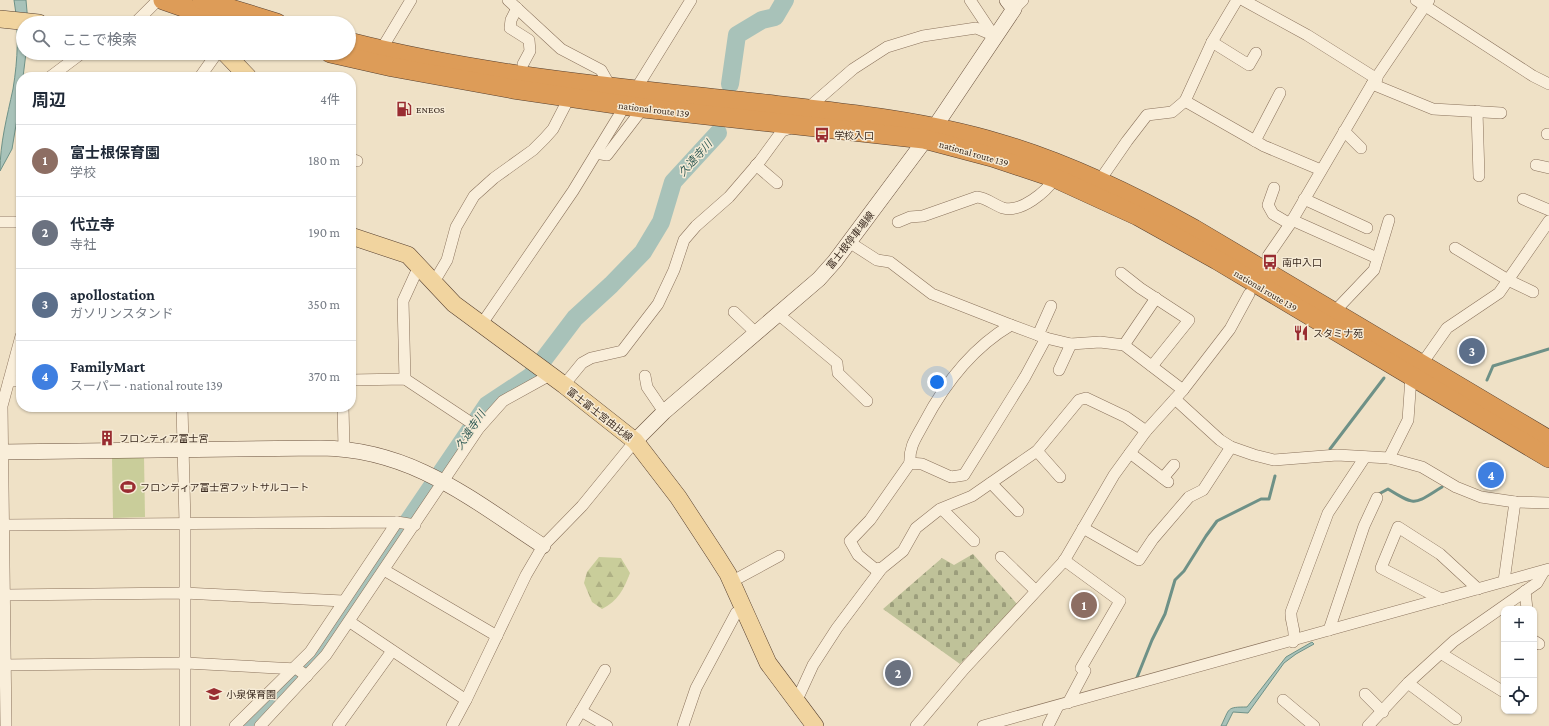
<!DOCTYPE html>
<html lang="ja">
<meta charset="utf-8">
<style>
body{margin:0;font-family:"Crimson Pro","Noto Sans JP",serif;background:#f2f2f3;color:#1f2937}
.controls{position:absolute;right:12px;bottom:12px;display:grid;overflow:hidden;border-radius:8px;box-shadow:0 1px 3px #0004}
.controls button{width:36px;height:36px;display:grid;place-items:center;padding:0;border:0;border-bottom:1px solid #e0e1e3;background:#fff;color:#1f2937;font:20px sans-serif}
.you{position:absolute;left:937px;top:382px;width:14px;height:14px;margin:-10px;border:3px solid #fff;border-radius:50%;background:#1a73e8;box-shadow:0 0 0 6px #1a73e833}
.badge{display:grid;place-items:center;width:26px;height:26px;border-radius:50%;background:#db2777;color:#fff;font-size:13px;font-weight:700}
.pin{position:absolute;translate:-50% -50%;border:2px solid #fff;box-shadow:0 1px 4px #0006}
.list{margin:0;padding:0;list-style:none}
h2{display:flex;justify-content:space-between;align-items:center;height:52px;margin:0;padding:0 16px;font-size:17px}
h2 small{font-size:13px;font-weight:400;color:#747a83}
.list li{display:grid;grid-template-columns:26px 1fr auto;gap:12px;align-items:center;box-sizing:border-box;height:72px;padding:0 16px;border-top:1px solid #e0e1e3}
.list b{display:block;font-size:15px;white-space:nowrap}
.list p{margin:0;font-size:13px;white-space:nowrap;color:#747a83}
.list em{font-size:13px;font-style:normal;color:#747a83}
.icon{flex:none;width:22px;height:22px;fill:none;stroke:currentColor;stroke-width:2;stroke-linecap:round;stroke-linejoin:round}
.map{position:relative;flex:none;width:1549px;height:726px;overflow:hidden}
.search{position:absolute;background:#fff;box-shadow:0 1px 3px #0004;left:16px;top:16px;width:340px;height:44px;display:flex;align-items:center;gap:10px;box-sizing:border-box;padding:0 14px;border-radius:22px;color:#747a83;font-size:15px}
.panel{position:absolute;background:#fff;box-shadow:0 1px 3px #0004;left:16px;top:72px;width:340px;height:340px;border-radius:16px}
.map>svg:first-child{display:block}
.forest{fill:url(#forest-firs)}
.cemetery{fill:url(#cemetery-stones)}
.park{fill:#c9cd9a}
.water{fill:#a8c2b9;stroke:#6e9187}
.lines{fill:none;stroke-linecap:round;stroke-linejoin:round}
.stream{stroke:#6e9187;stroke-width:3}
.river{stroke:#a8c2b9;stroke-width:18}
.street-casing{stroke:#8a725c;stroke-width:12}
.secondary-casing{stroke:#6c533f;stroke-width:16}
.primary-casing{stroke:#584130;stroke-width:18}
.highway-casing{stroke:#584130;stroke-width:20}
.street{stroke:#f9eeda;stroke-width:11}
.secondary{stroke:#f9eeda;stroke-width:15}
.primary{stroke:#f1d49f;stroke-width:17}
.highway{stroke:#dd9c58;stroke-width:19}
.labels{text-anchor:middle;stroke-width:3;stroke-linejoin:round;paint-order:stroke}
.poi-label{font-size:10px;fill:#3b2b20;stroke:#f6ebd6;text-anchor:start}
.street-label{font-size:10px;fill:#3b2b20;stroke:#f6ebd6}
.water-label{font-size:11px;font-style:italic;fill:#2f5a55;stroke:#f6ebd6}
</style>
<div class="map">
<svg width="1549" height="726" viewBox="0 0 1549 726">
<defs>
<pattern id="forest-firs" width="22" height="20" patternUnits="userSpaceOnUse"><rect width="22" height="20" fill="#c9cd9a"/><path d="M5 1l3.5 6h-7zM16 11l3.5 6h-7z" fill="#aeb084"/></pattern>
<pattern id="cemetery-stones" width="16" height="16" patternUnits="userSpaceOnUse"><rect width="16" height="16" fill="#bfc299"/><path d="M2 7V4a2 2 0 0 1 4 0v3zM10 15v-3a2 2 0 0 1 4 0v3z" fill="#9c9e7c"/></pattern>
</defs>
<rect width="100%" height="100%" fill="#efe1c6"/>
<!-- forest -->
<path class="forest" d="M599 557 621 558 630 573C624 589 618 601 602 609L592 602 584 583 587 572Z"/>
<!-- cemetery -->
<path class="cemetery" d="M973 554 1017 604 960 664 883 609 942 558 954 565Z"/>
<!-- park -->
<path class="park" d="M144 456 145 517 113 518 112 457Z"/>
<!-- water -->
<g class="water">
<path d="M14 0H26L28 23H23V53H26L23 77H21V95L12 149 0 171C0 143 7 117 13 89 18 59 19 30 14 0Z"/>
<path d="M1312 642 1314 644 1296 654 1284 663 1248 713 1233 712 1226 726H1221C1230 708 1226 707 1247 707L1286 657Z"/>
</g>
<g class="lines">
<!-- stream -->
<g class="stream">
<path d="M1487 380 1493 366 1549 349"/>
<path d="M1330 449 1384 378"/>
<path d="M1377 495 1388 489C1417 507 1414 504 1442 487"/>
<path d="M1136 680 1152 640 1165 614 1175 580 1184 571 1206 536 1217 521 1261 499H1269L1275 476"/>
</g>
<!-- river -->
<g class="river">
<path d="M730 84 737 35 762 20 775 17 785 0"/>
<path d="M251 726C280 698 307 668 331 635L487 405 531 376 575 318 611 285 643 252 661 222 673 182 718 133"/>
</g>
<!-- street casing -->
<g class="street-casing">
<g id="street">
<path d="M508 0 561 49 601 70 610 86"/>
<path d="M970 0 994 36"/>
<path d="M1237 0 1212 42 1185 101 1264 146 1321 170"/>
<path d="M1243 0 1307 35 1377 79"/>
<path d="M1416 0 1533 76 1549 84"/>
<path d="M517 8 511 20 510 28 529 40 530 51 523 64"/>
<path d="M1014 9 1023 0"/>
<path d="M135 23 158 0"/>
<path d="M1212 42 1249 65 1256 53"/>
<path d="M381 50 411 0"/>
<path d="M50 77 82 53"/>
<path d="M200 77 217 53"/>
<path d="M1372 84 1433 109 1501 113"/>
<path d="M636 89 691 0"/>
<path d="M807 109 853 69 887 47 923 36 976 28 995 36"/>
<path d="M1477 111 1479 176"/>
<path d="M1344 131 1361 148"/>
<path d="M1547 134H1549"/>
<path d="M1255 141 1280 93"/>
<path d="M596 153 607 155 643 108"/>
<path d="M351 159 357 161"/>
<path d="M756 165 777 183"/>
<path d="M1536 165 1549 168"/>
<path d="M1100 180 1127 141 1147 115 1172 112 1185 101"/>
<path d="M1274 188 1268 205 1273 214 1290 224"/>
<path d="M1304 199 1367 228"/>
<path d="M1523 199 1549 210"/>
<path d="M1292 220 1377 258"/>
<path d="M0 222H21"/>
<path d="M898 222 910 217 923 216 977 197C987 198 994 205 1003 208 1021 213 1046 192 1055 178"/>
<path d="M849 242 877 260 890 262 932 294 1011 325 1046 338 1071 344 1100 342 1124 345 1183 390"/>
<path d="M1455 248 1508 280 1533 292"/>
<path d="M1268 256 1290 224 1372 84 1429 0"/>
<path d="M1121 273 1140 288 1189 320 1152 366"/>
<path d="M434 282 447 260 456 227 474 196 494 178 533 150 545 138 553 129 570 96"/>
<path d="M734 312 756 333"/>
<path d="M1334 312 1374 270 1389 220"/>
<path d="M778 314 837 363 838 373 867 401"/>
<path d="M481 325 573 191 620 114"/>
<path d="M1038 335 1051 306"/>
<path d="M1046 338 1025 377 964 475 951 477 922 464 910 463 870 520 850 541 858 555 875 569 882 568 903 551 916 528 940 509 972 496 1037 451 1079 400 1086 398 1126 417 1146 431"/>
<path d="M1124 345 1156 298"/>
<path d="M1421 365 1447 328 1499 293 1549 221"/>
<path d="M1059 370 1071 344"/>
<path d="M645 376 647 387 664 412"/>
<path d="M405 379 403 301 419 266"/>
<path d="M351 380 405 379 479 428"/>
<path d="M9 381H21"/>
<path d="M564 385 582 363 591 358 622 351 658 304 674 270 684 240 696 226 729 197 760 161 782 131 793 127"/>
<path d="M1175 399 1220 440 1231 447 1254 455 1274 460 1337 455 1389 458 1422 467 1456 487 1481 497 1515 502 1549 503"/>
<path d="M182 407 185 523V726"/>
<path d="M343 407 344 448"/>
<path d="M1037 451 1060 477"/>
<path d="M1130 453 1168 482"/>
<path d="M1389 458 1408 420 1411 377"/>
<path d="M910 463C909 446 916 438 924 423 945 383 972 348 1011 325"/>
<path d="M1163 478 1174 465"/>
<path d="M991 483 1018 511"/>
<path d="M942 509 974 541"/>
<path d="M4 525 397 522 415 525"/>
<path d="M1083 528 1139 560 1153 539 1189 497 1203 490 1231 447"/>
<path d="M1001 557 1035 590"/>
<path d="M1064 560 1120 601 1081 668 1085 671 1068 703"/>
<path d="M384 570 497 636"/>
<path d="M1504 581 1515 502"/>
<path d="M731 582 779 556"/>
<path d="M1525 591 1527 609"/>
<path d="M5 595 184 593 343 601"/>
<path d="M1441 599 1381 568 1398 527 1440 554 1478 589"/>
<path d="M350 622 466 700"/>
<path d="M1329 630 1364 526 1377 498"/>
<path d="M1534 641 1539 644"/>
<path d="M1293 642C1297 631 1290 623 1291 612L1328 513 1365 457"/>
<path d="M1442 654 1504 692"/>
<path d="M0 665 186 663 297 669 307 676"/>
<path d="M1408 683 1456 719"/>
<path d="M1365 694 1383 712"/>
<path d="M1283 700 1314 726"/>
<path d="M796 702 813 665 837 628 882 568"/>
<path d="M581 711 605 670"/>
<path d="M6 726 2 406 21 336"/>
<path d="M235 726 310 652 397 522"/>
<path d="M260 726 326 655 479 428 503 401 550 375"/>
<path d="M338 726 392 651"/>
<path d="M452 726 466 700 526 575 543 546 582 506 635 441"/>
<path d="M572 726 581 711 607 726"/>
<path d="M683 726 696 688 736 613 743 608"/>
<path d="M916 726 964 669 1064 561 1114 475 1146 431 1183 390 1230 329 1249 294"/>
<path d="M983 726 1549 569"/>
<path d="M1048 726 1058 706"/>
<path d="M1368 726 1408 683 1454 641 1537 583 1544 571"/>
</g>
</g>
<!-- secondary casing -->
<g class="secondary-casing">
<g id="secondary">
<path d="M635 441 664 412 819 279 835 261 934 128 1014 9 1007 0"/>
<path d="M0 452 321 448C412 449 471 499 543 546"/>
</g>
</g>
<!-- primary casing -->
<g class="primary-casing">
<g id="primary">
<path d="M0 19 39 23"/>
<path d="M225 53 248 77"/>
<path d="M351 236 408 255 454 304 564 385 635 441 678 497 716 555 728 574 768 663 815 726"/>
</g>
</g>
<!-- highway casing -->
<g class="highway-casing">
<g id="highway">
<path d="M163 0 229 23"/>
<path d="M202 0 277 23"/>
<path d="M349 42C482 76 620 88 756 103 836 112 921 120 998 143 1067 163 1131 194 1194 229L1549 440"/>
<path d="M330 53 392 67 513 89 643 108 924 139 992 157 1055 178 1138 216 1217 260 1549 458"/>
</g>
</g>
<!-- street -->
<use href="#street" class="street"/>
<!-- secondary -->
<use href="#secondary" class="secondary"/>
<!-- primary -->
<use href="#primary" class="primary"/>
<!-- highway -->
<use href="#highway" class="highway"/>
</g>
<!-- icons -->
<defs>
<g id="fuel-bare" transform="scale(1.2)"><path d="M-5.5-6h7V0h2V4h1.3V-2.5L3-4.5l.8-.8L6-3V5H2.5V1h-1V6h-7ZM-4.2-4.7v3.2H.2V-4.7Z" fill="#992c31" stroke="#f6ebd6" stroke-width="2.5" paint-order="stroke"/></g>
<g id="bus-bare" transform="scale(1.2)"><path d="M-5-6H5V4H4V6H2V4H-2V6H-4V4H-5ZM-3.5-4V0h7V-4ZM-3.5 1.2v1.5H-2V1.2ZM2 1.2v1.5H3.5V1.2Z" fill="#992c31" stroke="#f6ebd6" stroke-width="2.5" paint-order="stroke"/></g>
<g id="restaurant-bare" transform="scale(1.2)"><path d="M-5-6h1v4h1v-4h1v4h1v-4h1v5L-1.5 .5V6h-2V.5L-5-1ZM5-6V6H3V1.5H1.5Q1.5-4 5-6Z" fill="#992c31" stroke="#f6ebd6" stroke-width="2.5" paint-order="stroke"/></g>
<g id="building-bare" transform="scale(1.2)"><path d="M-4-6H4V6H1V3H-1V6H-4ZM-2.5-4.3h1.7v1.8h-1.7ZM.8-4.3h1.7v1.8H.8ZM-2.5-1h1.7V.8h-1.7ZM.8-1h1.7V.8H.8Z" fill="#992c31" stroke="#f6ebd6" stroke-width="2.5" paint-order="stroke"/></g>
<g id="stadium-bare" transform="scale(1.2)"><path d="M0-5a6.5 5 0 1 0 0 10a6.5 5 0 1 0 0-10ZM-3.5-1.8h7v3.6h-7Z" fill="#992c31" stroke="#f6ebd6" stroke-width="2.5" paint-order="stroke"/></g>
<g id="school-bare" transform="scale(1.2)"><path d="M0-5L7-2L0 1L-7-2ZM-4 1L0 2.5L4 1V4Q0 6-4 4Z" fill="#992c31" stroke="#f6ebd6" stroke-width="2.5" paint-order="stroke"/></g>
</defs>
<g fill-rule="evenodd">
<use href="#fuel-bare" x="404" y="109"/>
<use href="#bus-bare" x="822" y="135"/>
<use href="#bus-bare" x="1270" y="262"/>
<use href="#restaurant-bare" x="1301" y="333"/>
<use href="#building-bare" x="107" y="438"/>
<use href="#stadium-bare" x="128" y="487"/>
<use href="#school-bare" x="214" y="694"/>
</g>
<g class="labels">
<!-- poi labels -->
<g class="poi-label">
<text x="416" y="113">ENEOS</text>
<text x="834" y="139">学校入口</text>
<text x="1282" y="266">南中入口</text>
<text x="1313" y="337">スタミナ苑</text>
<text x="119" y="442">フロンティア富士宮</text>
<text x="140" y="491">フロンティア富士宮フットサルコート</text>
<text x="226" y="698">小泉保育園</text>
</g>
<!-- street labels -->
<g class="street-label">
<text transform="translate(654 109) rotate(7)" y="4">national route 139</text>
<text transform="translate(974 153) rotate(16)" y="4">national route 139</text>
<text transform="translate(850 240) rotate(-52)" y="4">富士根停車場線</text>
<text transform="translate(1266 290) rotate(31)" y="4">national route 139</text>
<text transform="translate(600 414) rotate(38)" y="4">富士富士宮由比線</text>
</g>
<!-- water labels -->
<g class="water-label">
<text transform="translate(695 158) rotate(-48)" y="4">久遠寺川</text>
<text transform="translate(470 430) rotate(-56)" y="4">久遠寺川</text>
</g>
</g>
</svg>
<div class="controls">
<button>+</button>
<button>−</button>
<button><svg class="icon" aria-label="locate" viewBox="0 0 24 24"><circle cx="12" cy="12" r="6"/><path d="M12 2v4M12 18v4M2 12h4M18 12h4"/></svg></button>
</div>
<div class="you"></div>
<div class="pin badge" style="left:1084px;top:605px;background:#8d6e63">1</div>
<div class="pin badge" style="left:898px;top:673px;background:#6b7280">2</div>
<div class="pin badge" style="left:1472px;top:351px;background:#5c6f8a">3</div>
<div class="pin badge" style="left:1491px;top:475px;background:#3f7fe0">4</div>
<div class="search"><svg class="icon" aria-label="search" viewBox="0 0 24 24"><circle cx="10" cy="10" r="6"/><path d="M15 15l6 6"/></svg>ここで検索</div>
<section class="panel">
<h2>周辺<small>4件</small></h2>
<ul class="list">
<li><span class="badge" style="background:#8d6e63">1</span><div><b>富士根保育園</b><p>学校</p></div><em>180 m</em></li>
<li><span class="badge" style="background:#6b7280">2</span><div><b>代立寺</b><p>寺社</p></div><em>190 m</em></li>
<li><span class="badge" style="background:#5c6f8a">3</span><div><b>apollostation</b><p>ガソリンスタンド</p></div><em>350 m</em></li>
<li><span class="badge" style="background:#3f7fe0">4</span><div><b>FamilyMart</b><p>スーパー · national route 139</p></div><em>370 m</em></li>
</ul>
</section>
</div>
